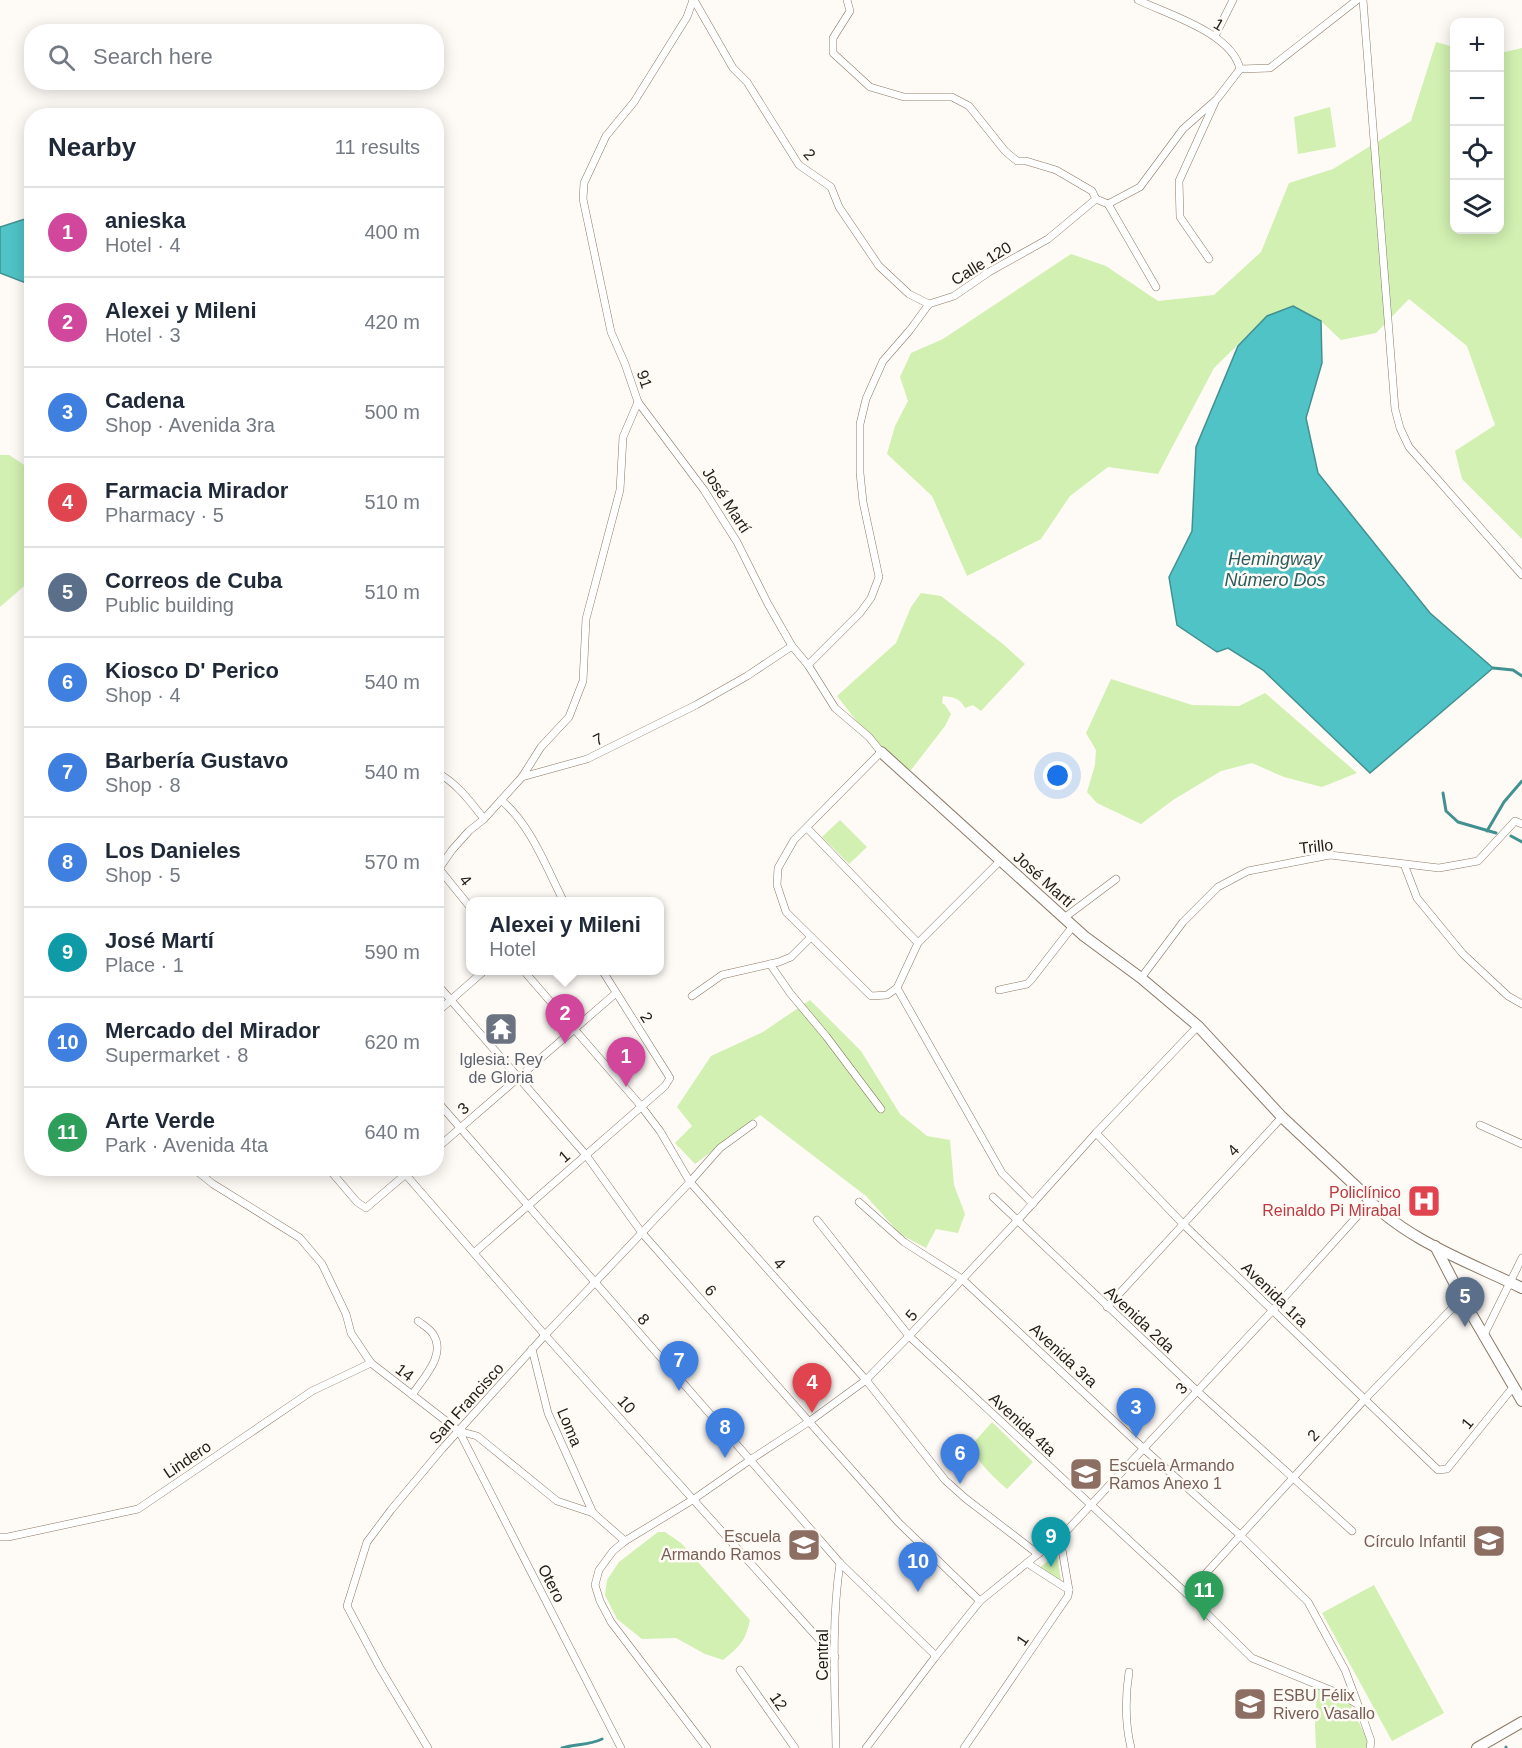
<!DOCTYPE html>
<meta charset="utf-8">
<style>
body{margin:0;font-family:Helvetica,sans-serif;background:#f6f6f7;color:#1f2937}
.controls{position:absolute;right:18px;top:18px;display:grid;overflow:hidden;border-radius:12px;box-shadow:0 3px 15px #0003}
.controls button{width:54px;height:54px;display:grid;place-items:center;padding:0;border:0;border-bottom:2px solid #e0e1e3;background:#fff;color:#1f2937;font:30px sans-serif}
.you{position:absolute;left:1058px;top:776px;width:21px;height:21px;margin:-15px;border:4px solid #fff;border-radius:50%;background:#1a73e8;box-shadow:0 0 0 9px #1a73e833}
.badge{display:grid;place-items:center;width:39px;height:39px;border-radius:50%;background:#d93025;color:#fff;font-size:20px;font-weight:700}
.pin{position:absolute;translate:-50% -50px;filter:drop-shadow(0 2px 3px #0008)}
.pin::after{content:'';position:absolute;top:32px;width:21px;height:18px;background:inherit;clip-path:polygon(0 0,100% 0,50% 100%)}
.popup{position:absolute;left:466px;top:897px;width:198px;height:78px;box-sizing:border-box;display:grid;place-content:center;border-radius:12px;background:#fff;filter:drop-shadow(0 2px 4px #0005);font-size:20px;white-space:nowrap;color:#747a83}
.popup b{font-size:22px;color:#1f2937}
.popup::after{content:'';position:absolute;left:50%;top:100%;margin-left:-12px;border:12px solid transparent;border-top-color:#fff}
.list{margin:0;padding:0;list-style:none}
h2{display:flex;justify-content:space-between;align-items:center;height:78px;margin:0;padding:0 24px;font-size:26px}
h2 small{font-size:20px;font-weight:400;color:#747a83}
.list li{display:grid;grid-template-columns:39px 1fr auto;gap:18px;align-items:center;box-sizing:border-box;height:90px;padding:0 24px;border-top:2px solid #e0e1e3}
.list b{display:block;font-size:22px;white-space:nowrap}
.list p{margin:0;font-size:20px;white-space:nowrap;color:#747a83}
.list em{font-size:20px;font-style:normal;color:#747a83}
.icon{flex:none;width:33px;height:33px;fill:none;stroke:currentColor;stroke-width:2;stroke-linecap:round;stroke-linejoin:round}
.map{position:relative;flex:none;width:1522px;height:1748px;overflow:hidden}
.search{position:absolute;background:#fff;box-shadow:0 3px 15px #0003;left:24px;top:24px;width:420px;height:66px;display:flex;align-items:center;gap:15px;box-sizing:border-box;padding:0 21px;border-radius:24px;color:#747a83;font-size:22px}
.panel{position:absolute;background:#fff;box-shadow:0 3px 15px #0003;left:24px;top:108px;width:420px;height:1068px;border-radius:24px}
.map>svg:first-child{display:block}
.green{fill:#d2f0b1}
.water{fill:#4fc3c6;stroke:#429191;stroke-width:1.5}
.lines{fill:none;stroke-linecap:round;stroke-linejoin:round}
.stream{stroke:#429191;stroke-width:3}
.street-casing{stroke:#8b7965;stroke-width:8}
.secondary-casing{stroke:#8b7965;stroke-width:12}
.street{stroke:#fff;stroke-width:7}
.secondary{stroke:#fff;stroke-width:10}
.labels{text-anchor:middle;stroke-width:5;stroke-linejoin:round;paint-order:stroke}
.street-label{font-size:16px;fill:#231c14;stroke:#fefaf6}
.worship-label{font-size:16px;fill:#5b616d;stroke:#fefaf6}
.health-label{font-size:16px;fill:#be3a42;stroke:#fefaf6;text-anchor:end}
.education-label{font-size:16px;fill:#785e54;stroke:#fefaf6;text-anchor:start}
.water-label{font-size:18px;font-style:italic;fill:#2c5d5e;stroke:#fefaf6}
</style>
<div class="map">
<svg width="1522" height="1748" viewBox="0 0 1522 1748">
<rect width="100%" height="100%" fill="#fefaf6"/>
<!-- green -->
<g class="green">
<path d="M1436 42 1454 47V230H1500V53L1522 48V539L1462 479 1455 451 1495 425 1467 346 1409 299 1376 333 1341 340 1321 321 1267 316 1214 368 1158 474 1108 467 1070 496 1041 539 967 576 932 496 887 454 895 426 908 401 900 377 911 353 943 339 1071 254 1106 266 1158 301 1214 295 1261 252 1289 183 1333 169 1411 121Z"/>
<path d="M1330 107 1336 147 1298 154 1294 117Z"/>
<path d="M0 455H9L32 470 31 580 0 607Z"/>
<path d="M921 593 941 596 1003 644 1025 664 981 711 973 705 965 708C960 698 953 697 943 696L942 703 945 705 951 714 945 726 911 770 907 769 869 737 837 696 896 643 911 607Z"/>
<path d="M1111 679 1192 705 1239 706 1265 693 1357 773 1322 787 1284 777 1252 763 1221 771 1173 800 1141 824 1097 803 1087 792 1095 765 1096 750 1086 733Z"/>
<path d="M840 820 867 847 849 864 822 837Z"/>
<path d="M810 1000 861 1051 900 1114 927 1136 950 1140 954 1185 965 1214 958 1233 936 1229 926 1248 900 1234 866 1196 760 1115 695 1164 675 1143 692 1126 677 1107 711 1056 763 1032Z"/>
<path d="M992 1422 1033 1462 1007 1489C992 1476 980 1464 970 1447Z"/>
<path d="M658 1532H665L681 1543 750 1620C745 1642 740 1646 723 1660L705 1654 676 1638 642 1639 617 1619 605 1595 607 1580 619 1562Z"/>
<path d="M1057 1554 1061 1581 1039 1568Z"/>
<path d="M1374 1585 1444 1713 1392 1741 1322 1613Z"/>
<path d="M1317 1687 1349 1701 1368 1742 1367 1748H1316L1315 1725Z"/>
</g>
<!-- water -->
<g class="water">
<path d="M28 218 32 219 31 285 0 273V227Z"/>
<path d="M1293 306 1321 321 1322 363 1306 418 1318 473 1430 613 1493 668 1370 773 1263 670 1228 648 1217 652 1177 625 1169 577 1192 531 1196 447 1238 346 1267 316Z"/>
</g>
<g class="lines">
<!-- stream -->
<g class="stream">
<path d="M1493 668 1513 670 1522 676"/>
<path d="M1443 793 1446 811 1458 822 1496 833"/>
<path d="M1487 831 1504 802 1522 781"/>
<path d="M1511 836 1522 842"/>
<path d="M1506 1747V1748"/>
<path d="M562 1748C576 1744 590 1745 602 1739"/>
</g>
<!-- street casing -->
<g class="street-casing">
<g id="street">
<path d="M693 0 687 17 634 102 606 136 584 183 583 199 611 332 625 364 638 402 704 490 737 542 768 604 792 646 808 665 835 708 869 737 881 752 794 840 778 868 777 885 786 912 871 996 887 995 897 988 918 943 1000 861"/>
<path d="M694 0 733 68 747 82 799 165 831 187 839 207 879 266 909 294 929 304"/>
<path d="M847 0 850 11 833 38V53L870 87 904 97H952L969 106 1005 151 1017 161H1026L1056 170 1092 191 1096 199"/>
<path d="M1138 0C1169 15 1232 33 1240 69"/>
<path d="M1363 0 1395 409 1400 428 1409 447 1522 575"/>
<path d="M1215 36 1233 0"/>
<path d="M1108 204 1156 287"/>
<path d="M1209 259 1180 217 1179 181 1215 102"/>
<path d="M808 665 860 613 871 598 879 577 863 502 860 473V424L866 399 883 361 910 330 929 304 954 296 989 272 1048 239 1096 199 1108 204 1140 187 1183 129 1217 99 1240 69 1270 68 1357 0"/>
<path d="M436 772C457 783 470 801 484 819"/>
<path d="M522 777 587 759 696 705 747 676 792 646"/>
<path d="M501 800C531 825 546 867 564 902"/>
<path d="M807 828 918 943"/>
<path d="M1404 864 1417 898 1463 954 1508 996 1522 1004"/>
<path d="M440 870 470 907"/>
<path d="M436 873 452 850 469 831 484 819 522 777 541 747 569 717 583 681 586 619 620 490 623 437 638 402"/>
<path d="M1064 918 1116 879"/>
<path d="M770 964 790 993 826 1036 881 1109"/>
<path d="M523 970 641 1106 660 1131 690 1182 866 1380 945 1480 965 1498 1038 1554"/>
<path d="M1141 978 1183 922 1218 887 1248 871 1330 855 1439 868 1478 861 1515 821 1522 824"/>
<path d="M436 983 586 1155 642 1233 898 1522 980 1601"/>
<path d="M897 988 1002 1173 1033 1204"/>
<path d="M999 990 1027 984 1031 980 1073 926"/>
<path d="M692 996 722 975 779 962 791 957 811 937"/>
<path d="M436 1013 485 970"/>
<path d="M436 1100 840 1563 936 1656"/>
<path d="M1480 1125 1522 1144"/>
<path d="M1096 1133 1183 1224 1438 1470 1447 1469 1514 1386"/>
<path d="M436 1149 616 993"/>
<path d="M193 1168 213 1184 300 1238 322 1264 346 1314 351 1333 371 1363 459 1431 477 1436 557 1501 593 1513 625 1541"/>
<path d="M328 1168 357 1202 366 1208 413 1168"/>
<path d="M400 1168 545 1335 835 1657"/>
<path d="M993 1197 1197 1391 1352 1531"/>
<path d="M859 1202 904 1242 962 1279 1144 1449 1241 1536 1308 1602 1345 1670 1363 1718 1371 1741 1370 1748"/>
<path d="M817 1220 909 1336 1187 1594 1252 1658 1340 1694 1357 1704"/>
<path d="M475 1252 665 1086 670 1078 602 970"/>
<path d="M1107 1307 1282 1117"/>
<path d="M1484 1335 1522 1258"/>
<path d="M532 1349 548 1413 593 1513"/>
<path d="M412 1395C423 1378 447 1355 433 1334 430 1329 423 1325 418 1321"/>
<path d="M459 1431 621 1748"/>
<path d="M0 1537H8L138 1509 312 1391 371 1363"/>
<path d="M1027 1563 1069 1590"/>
<path d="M1187 1594 1365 1399 1462 1298"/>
<path d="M740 1670 795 1748"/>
<path d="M1129 1672C1125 1698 1125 1723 1131 1748"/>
<path d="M428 1748 380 1668 347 1606 367 1542 391 1510 442 1449 545 1335 690 1182 720 1148 753 1124"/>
<path d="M707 1748 611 1622 600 1601 595 1585 599 1570 613 1551 625 1541 694 1499 750 1460 810 1421 866 1380 909 1336 1017 1221 1096 1133 1198 1026"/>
<path d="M836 1748C835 1687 831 1624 840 1563"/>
<path d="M866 1748 936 1656 980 1601 1038 1554 1060 1538 1273 1310 1370 1202"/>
<path d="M964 1748 1068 1596 1069 1590 1060 1538"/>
</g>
</g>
<!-- secondary casing -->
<g class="secondary-casing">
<g id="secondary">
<path d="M881 752 1084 936 1141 978 1198 1026 1282 1117 1362 1192C1400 1238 1469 1262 1522 1288"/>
<path d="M1435 1246 1462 1298 1522 1401"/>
<path d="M1477 1748 1522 1722"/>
</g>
</g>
<!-- street -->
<use href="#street" class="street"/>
<!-- secondary -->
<use href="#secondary" class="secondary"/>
</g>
<!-- icons -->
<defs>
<g id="temple-square" transform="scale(1.725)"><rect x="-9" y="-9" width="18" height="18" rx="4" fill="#6b7280" stroke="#fefaf6"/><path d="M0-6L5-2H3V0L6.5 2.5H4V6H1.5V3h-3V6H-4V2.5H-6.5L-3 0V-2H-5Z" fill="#fff"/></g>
<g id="hospital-square" transform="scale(1.725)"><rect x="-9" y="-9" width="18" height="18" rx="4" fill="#e0444e" stroke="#fefaf6"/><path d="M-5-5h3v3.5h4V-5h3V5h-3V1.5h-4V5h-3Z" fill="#fff"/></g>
<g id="school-square" transform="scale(1.725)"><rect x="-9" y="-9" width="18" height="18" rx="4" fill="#8d6e63" stroke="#fefaf6"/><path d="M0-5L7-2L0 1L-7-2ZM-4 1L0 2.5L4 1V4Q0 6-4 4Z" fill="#fff"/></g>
</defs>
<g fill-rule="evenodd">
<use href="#temple-square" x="501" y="1029"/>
<use href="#hospital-square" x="1424" y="1201"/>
<use href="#school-square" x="1086" y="1474"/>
<use href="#school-square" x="1489" y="1541"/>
<use href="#school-square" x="804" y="1545"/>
<use href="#school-square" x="1250" y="1704"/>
</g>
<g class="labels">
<!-- street labels -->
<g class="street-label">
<text transform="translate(1219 24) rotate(30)" y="6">1</text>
<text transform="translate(810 154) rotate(48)" y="6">2</text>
<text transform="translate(981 263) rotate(-32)" y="6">Calle 120</text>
<text transform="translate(645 379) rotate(71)" y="6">91</text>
<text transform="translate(727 500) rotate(57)" y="6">José Martí</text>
<text transform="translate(598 739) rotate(-27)" y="6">7</text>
<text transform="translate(1316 846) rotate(-6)" y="6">Trillo</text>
<text transform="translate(1044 879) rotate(42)" y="6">José Martí</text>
<text transform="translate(466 880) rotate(51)" y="6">4</text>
<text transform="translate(647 1017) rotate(58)" y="6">2</text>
<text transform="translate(463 1108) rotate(-41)" y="6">3</text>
<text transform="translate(1233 1150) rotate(-47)" y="6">4</text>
<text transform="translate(564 1156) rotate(-41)" y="6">1</text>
<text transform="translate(780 1263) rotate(48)" y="6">4</text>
<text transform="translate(711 1290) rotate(48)" y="6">6</text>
<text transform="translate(1275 1294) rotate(44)" y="6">Avenida 1ra</text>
<text transform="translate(911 1315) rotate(-48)" y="6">5</text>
<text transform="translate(644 1319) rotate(49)" y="6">8</text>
<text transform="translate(1140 1319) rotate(43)" y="6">Avenida 2da</text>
<text transform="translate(1064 1355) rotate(43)" y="6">Avenida 3ra</text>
<text transform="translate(405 1372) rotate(37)" y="6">14</text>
<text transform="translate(1181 1388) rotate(-48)" y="6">3</text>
<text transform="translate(466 1403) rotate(-48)" y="6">San Francisco</text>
<text transform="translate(627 1404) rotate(48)" y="6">10</text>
<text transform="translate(1467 1423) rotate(-51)" y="6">1</text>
<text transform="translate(1023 1424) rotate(43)" y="6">Avenida 4ta</text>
<text transform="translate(570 1427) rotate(67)" y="6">Loma</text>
<text transform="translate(1313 1435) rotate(-47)" y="6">2</text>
<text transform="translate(187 1459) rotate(-34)" y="6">Lindero</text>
<text transform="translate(552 1583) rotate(63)" y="6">Otero</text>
<text transform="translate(1022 1640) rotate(-55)" y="6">1</text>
<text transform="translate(822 1655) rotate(-90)" y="6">Central</text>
<text transform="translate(779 1701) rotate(55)" y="6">12</text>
</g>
<!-- worship labels -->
<g class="worship-label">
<text x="501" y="1065">Iglesia: Rey<tspan x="501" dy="18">de Gloria</tspan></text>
</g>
<!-- health labels -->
<g class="health-label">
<text x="1401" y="1198">Policlínico<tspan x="1401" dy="18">Reinaldo Pi Mirabal</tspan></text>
</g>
<!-- education labels -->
<g class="education-label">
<text x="1109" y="1471">Escuela Armando<tspan x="1109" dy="18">Ramos Anexo 1</tspan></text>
<text x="781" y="1542" text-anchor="end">Escuela<tspan x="781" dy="18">Armando Ramos</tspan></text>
<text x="1466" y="1547" text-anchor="end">Círculo Infantil</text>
<text x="1273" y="1701">ESBU Félix<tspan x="1273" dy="18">Rivero Vasallo</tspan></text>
</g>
<!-- water labels -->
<g class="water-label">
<text x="1275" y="565">Hemingway<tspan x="1275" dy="21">Número Dos</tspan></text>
</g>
</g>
</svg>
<div class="controls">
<button>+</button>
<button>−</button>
<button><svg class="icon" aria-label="locate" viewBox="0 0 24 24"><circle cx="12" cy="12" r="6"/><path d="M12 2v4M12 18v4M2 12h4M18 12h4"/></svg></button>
<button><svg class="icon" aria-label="layers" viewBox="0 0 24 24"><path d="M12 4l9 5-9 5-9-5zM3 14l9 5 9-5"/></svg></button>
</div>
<div class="you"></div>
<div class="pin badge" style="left:626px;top:1087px;background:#d1479c">1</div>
<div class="pin badge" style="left:565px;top:1044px;background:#d1479c">2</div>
<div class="popup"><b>Alexei y Mileni</b>Hotel</div>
<div class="pin badge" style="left:1136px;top:1438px;background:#3f7fe0">3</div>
<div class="pin badge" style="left:812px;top:1413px;background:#e0444e">4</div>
<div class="pin badge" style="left:1465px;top:1327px;background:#5c6f8a">5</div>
<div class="pin badge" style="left:960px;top:1484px;background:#3f7fe0">6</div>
<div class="pin badge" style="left:679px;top:1391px;background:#3f7fe0">7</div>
<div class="pin badge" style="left:725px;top:1458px;background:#3f7fe0">8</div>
<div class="pin badge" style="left:1051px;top:1567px;background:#0f9aa8">9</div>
<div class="pin badge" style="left:918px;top:1592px;background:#3f7fe0">10</div>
<div class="pin badge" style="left:1204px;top:1621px;background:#2e9e5b">11</div>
<div class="search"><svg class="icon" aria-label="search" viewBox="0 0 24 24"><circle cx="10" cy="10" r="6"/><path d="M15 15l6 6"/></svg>Search here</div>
<section class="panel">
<h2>Nearby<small>11 results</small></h2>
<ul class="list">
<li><span class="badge" style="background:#d1479c">1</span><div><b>anieska</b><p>Hotel · 4</p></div><em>400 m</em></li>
<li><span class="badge" style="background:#d1479c">2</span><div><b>Alexei y Mileni</b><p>Hotel · 3</p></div><em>420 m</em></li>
<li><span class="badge" style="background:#3f7fe0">3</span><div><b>Cadena</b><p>Shop · Avenida 3ra</p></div><em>500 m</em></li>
<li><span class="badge" style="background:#e0444e">4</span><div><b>Farmacia Mirador</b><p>Pharmacy · 5</p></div><em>510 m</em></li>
<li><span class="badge" style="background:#5c6f8a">5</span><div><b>Correos de Cuba</b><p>Public building</p></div><em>510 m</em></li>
<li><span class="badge" style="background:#3f7fe0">6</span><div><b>Kiosco D' Perico</b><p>Shop · 4</p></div><em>540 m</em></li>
<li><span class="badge" style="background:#3f7fe0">7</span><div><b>Barbería Gustavo</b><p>Shop · 8</p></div><em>540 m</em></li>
<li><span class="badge" style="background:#3f7fe0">8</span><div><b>Los Danieles</b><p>Shop · 5</p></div><em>570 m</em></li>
<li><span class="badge" style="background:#0f9aa8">9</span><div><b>José Martí</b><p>Place · 1</p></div><em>590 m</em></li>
<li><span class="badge" style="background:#3f7fe0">10</span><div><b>Mercado del Mirador</b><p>Supermarket · 8</p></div><em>620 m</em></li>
<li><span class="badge" style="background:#2e9e5b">11</span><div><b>Arte Verde</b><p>Park · Avenida 4ta</p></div><em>640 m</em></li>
</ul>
</section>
</div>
